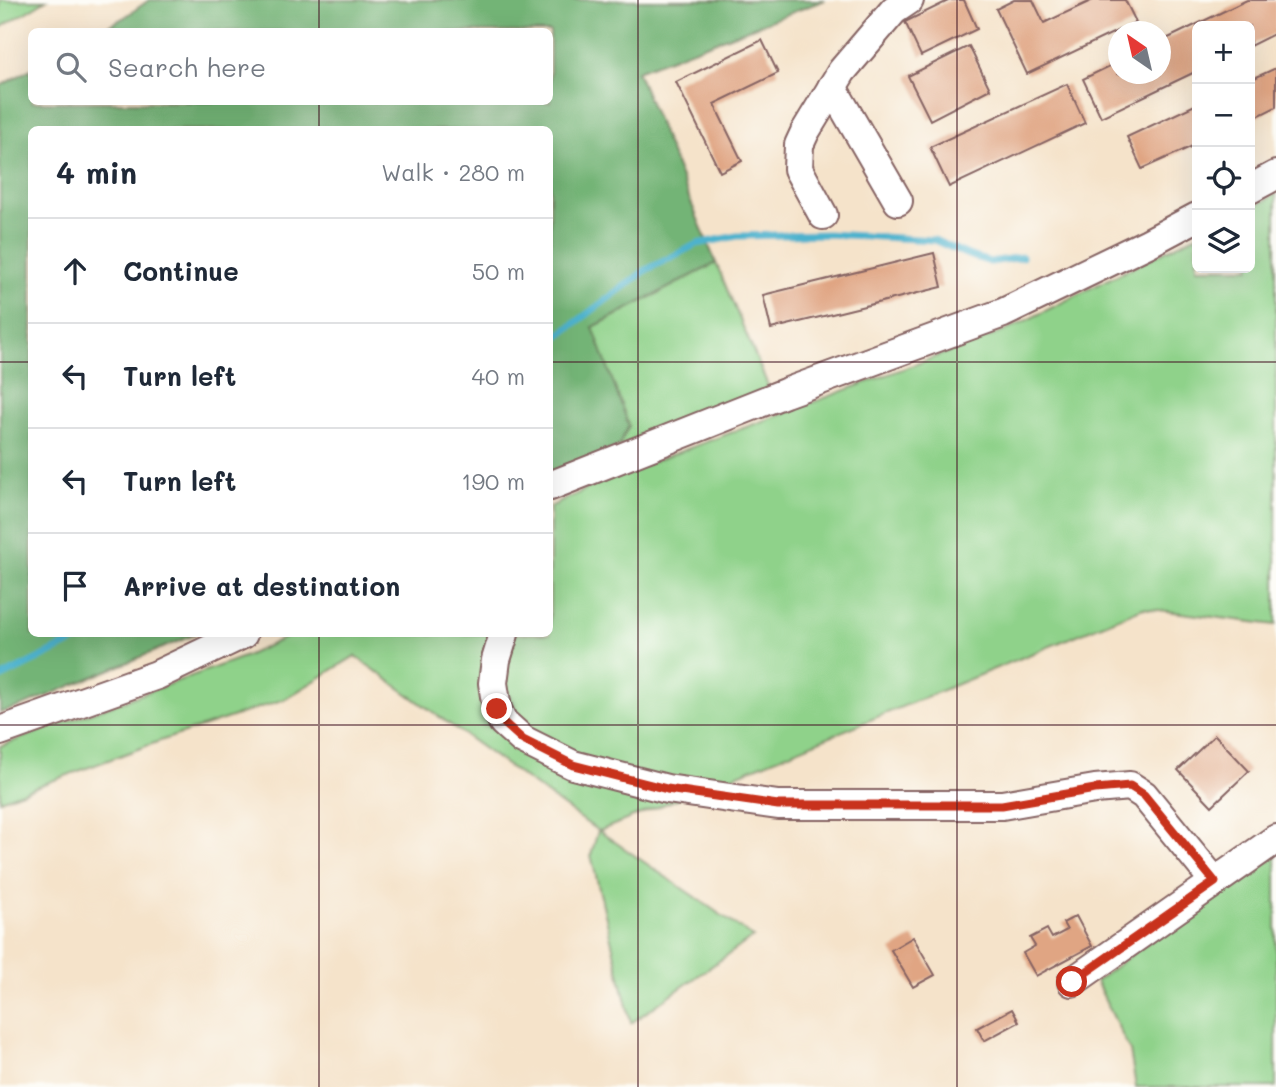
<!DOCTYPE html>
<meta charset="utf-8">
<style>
body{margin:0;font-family:Mali,sans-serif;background:#f6f6f7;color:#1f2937}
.controls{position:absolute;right:21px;top:21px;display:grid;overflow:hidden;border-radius:10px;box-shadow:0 7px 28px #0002}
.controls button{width:63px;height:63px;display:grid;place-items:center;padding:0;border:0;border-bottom:2px solid #e0e1e3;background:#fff;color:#1f2937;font:35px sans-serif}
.compass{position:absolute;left:1108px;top:21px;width:63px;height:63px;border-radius:50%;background:#fff;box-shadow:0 7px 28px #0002;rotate:326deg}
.stop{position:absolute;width:21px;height:21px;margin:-16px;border:5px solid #c8321e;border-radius:50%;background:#fff}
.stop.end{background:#c8321e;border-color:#fff;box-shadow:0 2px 7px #0008}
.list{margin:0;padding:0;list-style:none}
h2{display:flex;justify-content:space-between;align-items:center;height:91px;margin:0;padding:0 28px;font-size:30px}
h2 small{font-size:23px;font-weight:400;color:#747a83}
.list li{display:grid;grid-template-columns:46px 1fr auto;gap:21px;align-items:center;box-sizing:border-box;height:105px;padding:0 28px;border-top:2px solid #e0e1e3}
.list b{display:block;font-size:26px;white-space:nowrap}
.list em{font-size:23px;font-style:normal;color:#747a83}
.icon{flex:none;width:38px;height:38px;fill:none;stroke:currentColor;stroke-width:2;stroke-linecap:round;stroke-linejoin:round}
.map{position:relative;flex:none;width:1276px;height:1087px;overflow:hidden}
.search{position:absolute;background:#fff;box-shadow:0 7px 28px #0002;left:28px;top:28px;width:525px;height:77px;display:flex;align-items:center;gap:18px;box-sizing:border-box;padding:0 24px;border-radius:10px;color:#747a83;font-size:26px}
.panel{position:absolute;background:#fff;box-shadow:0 7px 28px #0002;left:28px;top:126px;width:525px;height:511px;border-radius:10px}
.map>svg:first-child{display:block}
.green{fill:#8fd28a;stroke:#6c785a;stroke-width:2}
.forest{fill:#73b476;stroke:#5e6a50;stroke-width:2}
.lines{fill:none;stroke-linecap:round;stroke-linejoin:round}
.stream{stroke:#4eb2cd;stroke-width:7}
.building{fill:#e0a583}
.minor-casing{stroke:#866463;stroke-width:32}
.minor{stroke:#fff;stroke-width:28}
.route{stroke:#c8321e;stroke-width:9}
.grid{fill:none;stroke:#4a1f2b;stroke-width:2;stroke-opacity:0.55}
</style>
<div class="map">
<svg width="1276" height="1087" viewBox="0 0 1276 1087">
<rect width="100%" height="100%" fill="#fdfcf7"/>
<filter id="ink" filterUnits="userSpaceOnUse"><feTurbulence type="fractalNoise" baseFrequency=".0143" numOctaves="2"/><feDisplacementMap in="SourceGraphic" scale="14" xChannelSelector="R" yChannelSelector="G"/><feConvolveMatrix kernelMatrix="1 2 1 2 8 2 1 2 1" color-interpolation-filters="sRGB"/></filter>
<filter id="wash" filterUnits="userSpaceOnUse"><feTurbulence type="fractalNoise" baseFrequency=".00686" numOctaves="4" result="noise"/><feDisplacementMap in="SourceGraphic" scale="28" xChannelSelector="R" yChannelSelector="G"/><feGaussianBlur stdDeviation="1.57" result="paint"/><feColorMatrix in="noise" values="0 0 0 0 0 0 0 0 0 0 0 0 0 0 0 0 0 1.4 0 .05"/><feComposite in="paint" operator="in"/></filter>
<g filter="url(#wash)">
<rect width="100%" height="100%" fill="#f5e3ca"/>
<!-- green -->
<g class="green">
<path d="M0 0H46L0 28Z"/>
<path d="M1276 193V625L1143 608 599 831 753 937 631 1023 591 855 598 831 355 656 285 699 160 741 0 800V746L246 656 293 634H550V507L609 478 1005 331 1197 235V268H1250V208L1268 199Z"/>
<path d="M716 263 769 388 618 447 593 327Z"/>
<path d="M1276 847V1087H1136L1130 1051 1096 981Z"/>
</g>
<!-- forest -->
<path class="forest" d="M149 0H825L637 71 716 263 593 327 629 426 618 447 550 478V130H32V634H196L25 705 0 713V86L31 69 32 102H550V32L99 31 125 17Z"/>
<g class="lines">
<!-- stream -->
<g class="stream">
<path d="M550 342 646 270 697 244 737 236 828 234 934 240 968 255 990 262 1022 257"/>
<path d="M0 678 88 634"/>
</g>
</g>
<g id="blocks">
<!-- building -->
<g class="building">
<path d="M950 0H964L977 29 921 56 905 22Z"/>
<path d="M1014 0H1033L1044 23 1093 0H1125L1136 22 1027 74 996 9Z"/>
<path d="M1247 0H1276V33L1250 46V26H1197V71L1101 117 1083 79 1118 62V74H1160V42Z"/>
<path d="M762 40 778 73 714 104 742 161 720 172 676 82Z"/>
<path d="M969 46 990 89 930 120 908 76Z"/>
<path d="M1276 68V107L1250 120V80Z"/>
<path d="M1067 84 1085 123 949 187 930 147Z"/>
<path d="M1197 104V144L1142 169 1127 137Z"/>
<path d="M934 253 942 287 771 329 763 295Z"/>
<path d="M1215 735 1249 771 1212 806 1178 770Z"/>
<path d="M1076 916 1092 946 1036 976 1023 953 1035 946 1030 938 1047 929 1052 938 1067 930 1063 923Z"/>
<path d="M913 937 935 975 913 987 891 950Z"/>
<path d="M1012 1009 1019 1022 984 1041 977 1028Z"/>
</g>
</g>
</g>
<g filter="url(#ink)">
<use href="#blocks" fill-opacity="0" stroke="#866463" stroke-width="2"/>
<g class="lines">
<!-- minor casing -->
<g class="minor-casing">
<g id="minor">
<path d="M832 87 898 201"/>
<path d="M1250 189 1276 175"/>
<path d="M823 215 798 169 799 145 805 132 842 71 894 10 909 0"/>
<path d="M550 486 785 393 1003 313 1148 243 1197 217"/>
<path d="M504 634 496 660 493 683 497 709 503 722 523 740 573 765 667 789 778 805H1002L1095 789 1130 786 1144 795 1215 882"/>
<path d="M0 731 157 675 243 634"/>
<path d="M1072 982 1276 839"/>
</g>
</g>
<!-- minor -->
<use href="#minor" class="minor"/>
</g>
</g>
<g class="lines" filter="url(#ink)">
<!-- route -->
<path class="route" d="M497 709 503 722 523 740 573 765 667 789 778 805H1002L1095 789 1130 786 1144 795 1215 882 1072 982"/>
</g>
<!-- grid -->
<path class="grid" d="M319 0V32M638 0V1087M957 0V1087M319 102V130M0 362H32M550 362H1276M319 634V1087M0 725H1276"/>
</svg>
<div class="controls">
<button>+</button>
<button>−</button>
<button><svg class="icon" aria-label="locate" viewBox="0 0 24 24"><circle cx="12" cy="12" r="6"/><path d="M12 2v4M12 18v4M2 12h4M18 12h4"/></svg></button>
<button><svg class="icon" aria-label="layers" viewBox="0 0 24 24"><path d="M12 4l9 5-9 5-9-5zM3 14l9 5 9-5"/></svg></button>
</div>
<svg class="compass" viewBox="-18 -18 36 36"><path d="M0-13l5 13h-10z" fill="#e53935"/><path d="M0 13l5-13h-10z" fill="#747a83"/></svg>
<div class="stop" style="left:1072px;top:982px"></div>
<div class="stop end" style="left:497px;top:709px"></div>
<div class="search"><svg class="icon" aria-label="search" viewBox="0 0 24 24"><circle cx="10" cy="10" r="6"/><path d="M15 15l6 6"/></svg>Search here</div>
<section class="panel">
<h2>4 min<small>Walk · 280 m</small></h2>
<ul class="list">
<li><svg class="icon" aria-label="ahead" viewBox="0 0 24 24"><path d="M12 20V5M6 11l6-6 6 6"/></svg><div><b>Continue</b></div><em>50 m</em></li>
<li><svg class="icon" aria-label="left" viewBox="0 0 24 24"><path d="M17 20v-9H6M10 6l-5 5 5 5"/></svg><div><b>Turn left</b></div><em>40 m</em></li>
<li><svg class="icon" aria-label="left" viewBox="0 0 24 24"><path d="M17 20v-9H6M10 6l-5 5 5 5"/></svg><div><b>Turn left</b></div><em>190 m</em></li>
<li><svg class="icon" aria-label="arrive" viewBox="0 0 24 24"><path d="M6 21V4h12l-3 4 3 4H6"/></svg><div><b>Arrive at destination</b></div></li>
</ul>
</section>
</div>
